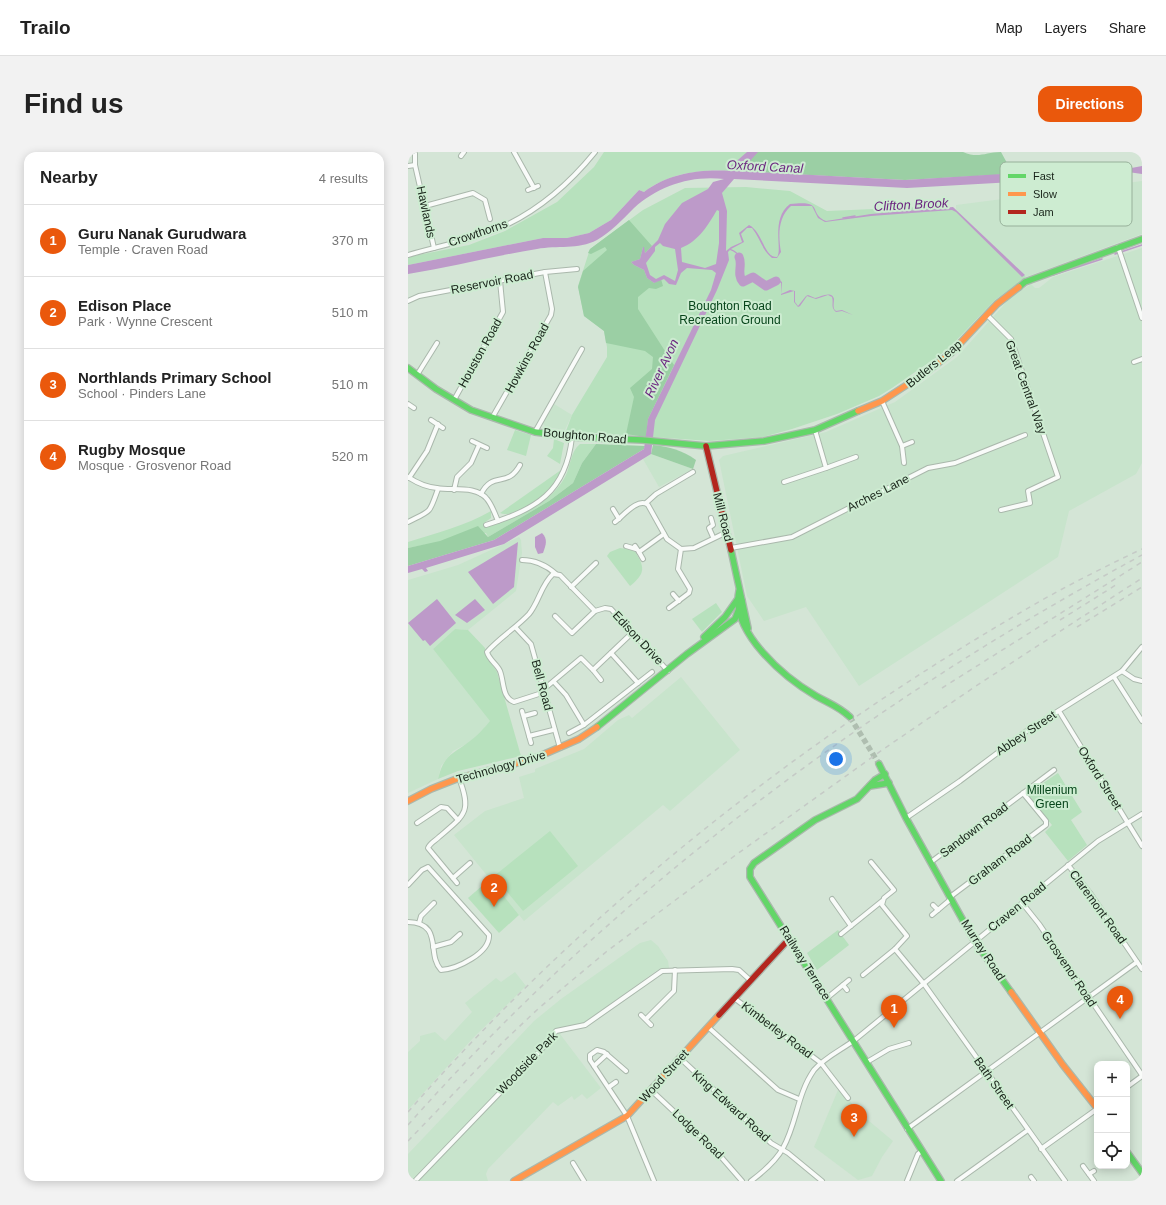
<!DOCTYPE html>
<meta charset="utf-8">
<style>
body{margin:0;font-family:Arial,sans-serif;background:#f2f2f2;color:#222}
.controls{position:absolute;right:12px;bottom:12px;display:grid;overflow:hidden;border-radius:8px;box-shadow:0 2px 10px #0003}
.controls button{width:36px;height:36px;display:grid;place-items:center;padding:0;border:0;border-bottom:1px solid #e0e0e0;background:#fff;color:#222;font:20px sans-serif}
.you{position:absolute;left:428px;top:607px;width:14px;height:14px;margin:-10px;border:3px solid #fff;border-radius:50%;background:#1a73e8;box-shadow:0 0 0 6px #1a73e833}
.badge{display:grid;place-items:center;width:26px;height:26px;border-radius:50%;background:#ea580c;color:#fff;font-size:13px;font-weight:700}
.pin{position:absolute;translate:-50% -33px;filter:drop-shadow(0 1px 2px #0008)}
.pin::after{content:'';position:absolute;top:21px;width:14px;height:12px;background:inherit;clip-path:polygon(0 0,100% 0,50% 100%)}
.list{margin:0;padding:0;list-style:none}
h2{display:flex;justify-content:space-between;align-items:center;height:52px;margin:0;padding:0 16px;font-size:17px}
h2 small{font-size:13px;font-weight:400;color:#767676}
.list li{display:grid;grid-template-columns:26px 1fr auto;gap:12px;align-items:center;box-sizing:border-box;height:72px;padding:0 16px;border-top:1px solid #e0e0e0}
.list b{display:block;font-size:15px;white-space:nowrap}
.list p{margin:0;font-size:13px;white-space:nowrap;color:#767676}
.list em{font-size:13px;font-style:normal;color:#767676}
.icon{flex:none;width:22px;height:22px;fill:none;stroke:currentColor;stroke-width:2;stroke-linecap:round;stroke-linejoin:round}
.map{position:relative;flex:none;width:734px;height:1029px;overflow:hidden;border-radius:12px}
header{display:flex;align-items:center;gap:24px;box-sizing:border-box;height:56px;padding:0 20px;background:#fff;border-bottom:1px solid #e0e0e0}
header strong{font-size:19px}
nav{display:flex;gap:22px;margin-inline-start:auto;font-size:14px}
.intro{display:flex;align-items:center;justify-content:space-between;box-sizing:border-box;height:96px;padding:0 24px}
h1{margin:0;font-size:28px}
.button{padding:10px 18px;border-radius:12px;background:#ea580c;color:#fff;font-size:14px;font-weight:700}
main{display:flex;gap:24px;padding:0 24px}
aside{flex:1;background:#fff;border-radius:12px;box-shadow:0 2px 10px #0003}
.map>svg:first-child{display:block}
.built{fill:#c8e4cc}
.green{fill:#b7e1bd}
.forest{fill:#9bcfa4}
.water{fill:#bd9ac9;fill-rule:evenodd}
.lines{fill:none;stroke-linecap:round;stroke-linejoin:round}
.stream{stroke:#bd9ac9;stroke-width:1.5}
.river{stroke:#bd9ac9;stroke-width:9}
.secondary-tunnel{stroke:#afbeb0;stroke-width:5.5;stroke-dasharray:5.5 3;stroke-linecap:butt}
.street-casing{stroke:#aab8ac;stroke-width:6}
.fast-casing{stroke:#aab8ac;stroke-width:8}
.slow-casing{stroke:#aab8ac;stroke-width:8}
.jam-casing{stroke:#aab8ac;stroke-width:8}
.street{stroke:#f9fbf9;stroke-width:4}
.fast{stroke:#63d668;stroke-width:5.5}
.slow{stroke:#ff974d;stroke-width:5.5}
.jam{stroke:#b3261e;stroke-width:5.5}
.rail{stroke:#c5cac6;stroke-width:1.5;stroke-dasharray:5 5;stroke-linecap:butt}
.labels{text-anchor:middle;stroke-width:4;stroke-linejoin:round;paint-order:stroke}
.street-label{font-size:12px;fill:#19241a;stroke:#cdecd1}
.park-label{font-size:12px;fill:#07451b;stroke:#cdecd1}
.water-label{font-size:13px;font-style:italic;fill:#6c2680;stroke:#cdecd1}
.key{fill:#cdecd1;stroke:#97b09a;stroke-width:1}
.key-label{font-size:11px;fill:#19241a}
</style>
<header>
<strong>Trailo</strong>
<nav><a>Map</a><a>Layers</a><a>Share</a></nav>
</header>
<div class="intro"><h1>Find us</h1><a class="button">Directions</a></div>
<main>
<aside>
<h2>Nearby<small>4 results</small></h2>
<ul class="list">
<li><span class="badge">1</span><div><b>Guru Nanak Gurudwara</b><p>Temple · Craven Road</p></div><em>370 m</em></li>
<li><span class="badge">2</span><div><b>Edison Place</b><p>Park · Wynne Crescent</p></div><em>510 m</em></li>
<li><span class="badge">3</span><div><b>Northlands Primary School</b><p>School · Pinders Lane</p></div><em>510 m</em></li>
<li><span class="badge">4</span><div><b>Rugby Mosque</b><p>Mosque · Grosvenor Road</p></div><em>520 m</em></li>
</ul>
</aside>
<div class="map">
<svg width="734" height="1029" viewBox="0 0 734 1029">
<rect width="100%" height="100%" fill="#d4e5d6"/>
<!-- built -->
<g class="built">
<path d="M734 29V82L618 125 548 58V53Z"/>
<path d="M734 96V311L728 322 661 359 650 405 451 534 398 455 356 469 339 444 311 308 315 304 418 280 487 250 549 205 602 146 623 132 627 136H631L645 125Z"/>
<path d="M146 252 164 263 157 278 138 275 134 271Z"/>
<path d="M243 302 285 317 251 335 235 307Z"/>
<path d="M111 385 113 388 114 401 108 439 60 478 47 477 25 497 83 569 62 590 45 599 33 614 30 627 0 641V428L50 413Z"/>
<path d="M273 525 332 598 262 659 255 653 116 769 46 683 77 659 116 646 111 625 127 620V617L176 597 210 568 221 563 224 566Z"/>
<path d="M243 788 250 794 260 809 261 816H254L248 819 176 871 152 882 193 936 179 947 174 942 166 948 164 944 150 954 145 950 80 1017 78 1022 80 1029H0V1002L126 869 153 847 232 791Z"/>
<path d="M107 820 118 834 65 886 0 958V900L12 889V884L27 880 37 889 64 860 57 851 88 826 93 830Z"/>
<path d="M430 938 438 943 449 959 485 989 474 1005 464 1024 450 1028 406 995Z"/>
</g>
<!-- green -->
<g class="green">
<path d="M196 0H345L327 19C295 17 262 20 236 40L231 38 203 68 181 81 159 86H135L0 113V105L61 93 97 79 149 50 186 15Z"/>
<path d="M338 35 382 39 419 59 538 54 547 58 618 125 587 148 539 198 484 236 471 244 429 262 384 277 355 285 302 289 158 279 164 263 199 205V195L196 179 176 164 170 134 182 97 235 58 277 36Z"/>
<path d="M107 278 123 283 118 304 99 298Z"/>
<path d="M146 287 156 291 152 312 139 304 145 296Z"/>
<path d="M172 292H188L174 311 165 331 141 349 80 385 78 381 0 396V390C28 381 57 374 83 359V366L76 371 78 375C108 365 141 354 157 325 163 314 162 300 172 292Z"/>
<path d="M153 318C150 325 147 332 142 338 134 346 103 367 92 361Z"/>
<path d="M212 396 226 398C237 415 238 421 222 434L199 404 202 400Z"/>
<path d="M308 451 314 460 294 480 284 467Z"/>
<path d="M47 477 60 478 77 496 78 503 89 520 113 604 50 619 30 627C36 602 44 603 62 589 69 584 76 576 82 569L25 497Z"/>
<path d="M650 621 674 660 663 668 679 693 660 709 637 680 644 673 619 642Z"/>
<path d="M142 679 170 714 115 759 86 724Z"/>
<path d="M82 727 111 763 91 781 60 746Z"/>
<path d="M430 778 441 793 409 818 399 801Z"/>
</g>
<!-- forest -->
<g class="forest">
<path d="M345 0H555C571 7 577 0 593 0L605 22 497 28 327 19Z"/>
<path d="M221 68 244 94 237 101 235 95 232 107 223 110 226 113 236 118 239 126 246 131 253 127 255 134 248 137 241 136 230 145V157L266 213 240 267 238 285 218 282 226 245 222 236 244 217 245 205 237 199 198 191 196 179 176 164 170 135 175 119 199 98 197 95 183 102 180 101 182 97Z"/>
<path d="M188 292 237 294 236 297 86 388 0 414V396L32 389 70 374 80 385 141 349 165 331 174 311Z"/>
<path d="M245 293C262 295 274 298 288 308L285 317 243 302Z"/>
</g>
<!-- water -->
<g class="water">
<path d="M339 0H350L333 19 497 28 706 15 713 18 734 14V22L720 20 708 24 499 36 326 27 314 41 319 59 318 99 323 95 334 90 331 81 341 73C355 80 356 106 369 105 375 98 362 67 382 52 418 48 399 61 418 69L463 62 545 55 617 123 614 125 548 60 544 58 463 64 417 70 410 66 404 54H383C370 65 370 84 373 100L369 106H364C354 98 352 86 344 76H339L333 82 336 90 323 97C342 105 326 120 336 129L345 124 359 133 371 128 374 130 373 142 382 138 387 139V150L390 154 398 144 400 143 407 146C412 145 424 138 426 147 426 150 425 153 426 157L428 159 434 158 445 163 434 159 428 160C422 155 426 151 424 145L420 143 408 147 399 144 392 154 390 155 386 150V139L373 143V131L370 129C356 134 357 135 344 125L336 130C324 121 341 105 322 98L320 100 321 108 309 138 247 268 243 302 96 392 18 416 20 419 17 420 14 417 0 421V414L86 388 236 297 240 267 303 138 308 121 304 118 279 116 273 121 268 133 261 132 256 127 246 131 239 126 236 118 226 113 223 110 232 107 235 95H236L237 101 250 88 257 72 274 51 300 37 305 30 316 27C283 23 250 34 226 56 214 68 203 80 189 88 170 98 149 93 129 97 86 104 43 115 0 122V113L135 86H159L181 81 203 68 231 38 236 40C261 21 293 17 323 19V14ZM309 58 311 59V91L308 112 297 116 274 110 273 96C291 89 300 73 309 58ZM252 91 255 94 267 97 270 118 267 129 256 123 248 127 242 123 238 111 247 99V95Z"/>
<path d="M134 381C140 387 138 393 135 401L130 402 127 395V385Z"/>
<path d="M110 390 106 435 85 452 60 420Z"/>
<path d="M29 447 48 471 22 494 17 488 15 489 0 471Z"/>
<path d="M67 447 77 458 59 471 47 463Z"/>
</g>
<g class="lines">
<!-- stream -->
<g class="stream">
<path d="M435 66 447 64"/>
<path d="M707 102 734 93"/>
<path d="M645 123 694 107"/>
</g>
<!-- river -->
<path class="river" d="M331 105C335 113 328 122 335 130L345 125 358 134 368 129"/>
<!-- secondary-tunnel -->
<path class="secondary-tunnel" d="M442 565 471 612"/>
<!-- street casing -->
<g class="street-casing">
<g id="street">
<path d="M7 0V13L26 96"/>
<path d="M106 0 126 36"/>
<path d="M53 4 56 0"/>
<path d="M0 14 7 13"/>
<path d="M120 38 130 34"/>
<path d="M17 54 65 41 77 48 82 67"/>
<path d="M710 95 734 166"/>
<path d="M0 103C31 94 64 88 94 75 131 58 162 31 187 0"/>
<path d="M0 149 11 144 137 120 169 117"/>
<path d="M579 163 603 187 650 325 620 339 622 351 593 358"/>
<path d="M726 210 734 207"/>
<path d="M9 223 29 191"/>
<path d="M46 248 95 160 92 129"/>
<path d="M474 249 494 294 496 311"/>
<path d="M0 252 6 256"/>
<path d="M84 266 143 163 144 157 137 120"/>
<path d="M23 268 35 276"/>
<path d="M127 280 174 197"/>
<path d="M64 289 79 296"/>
<path d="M494 294 504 290"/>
<path d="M418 316 448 305"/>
<path d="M0 325C9 331 18 335 29 336 44 339 68 333 79 347 84 353 87 362 90 369"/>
<path d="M1 326 19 299 30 272"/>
<path d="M376 330 418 316 407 278"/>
<path d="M46 338 49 325 63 311 71 293"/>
<path d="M73 342C85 318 99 337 112 313"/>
<path d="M238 351 248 342 285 320"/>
<path d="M205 357 211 367"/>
<path d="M303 366 305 373 301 376 305 385"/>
<path d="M0 370C24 358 21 362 30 337"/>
<path d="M207 370C215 364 230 345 240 353L259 387 273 397"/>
<path d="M78 373C128 357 158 341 164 285"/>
<path d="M218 394 228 397"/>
<path d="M227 394 231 400 256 382"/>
<path d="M323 396 384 385 520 316 547 311 617 283"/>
<path d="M231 400 235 407"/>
<path d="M114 408C127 408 138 413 148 422"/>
<path d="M163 435 188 411"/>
<path d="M265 442 271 449"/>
<path d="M261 456 281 441 282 437 270 417 273 397 286 396 319 380"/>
<path d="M147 464 164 481 187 459"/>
<path d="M108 476 123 492 152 596"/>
<path d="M203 501 230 531"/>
<path d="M185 518 193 528"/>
<path d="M714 519 726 527 734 529"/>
<path d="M706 525 734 569"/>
<path d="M146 530 158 543 176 573 244 520"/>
<path d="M136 537 173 506 185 518 225 480"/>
<path d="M137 540 106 550C94 546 96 529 92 519 89 512 81 508 79 500 91 486 108 476 121 462 131 450 133 433 145 422L152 423 187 459 197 456 203 457 260 519"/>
<path d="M114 559 123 591"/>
<path d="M651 559 734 694"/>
<path d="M116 564 127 561"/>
<path d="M161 581 176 573"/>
<path d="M121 584 145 578"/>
<path d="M498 666 552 629 620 578 714 519 734 495"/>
<path d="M9 671 33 655 39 656 50 668"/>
<path d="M463 710 486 738 476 746 474 753 499 784 487 797 516 832 657 1029"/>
<path d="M523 710 646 618"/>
<path d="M660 713 682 741 734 817"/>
<path d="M45 726 62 711"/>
<path d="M49 731 20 696C22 691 27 689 31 685 57 663 64 660 51 626"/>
<path d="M0 733 14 718 20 715 81 783C82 801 49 817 33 818 18 802 36 771 0 770"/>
<path d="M542 745 638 673V669L615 641"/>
<path d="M424 747 443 774"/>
<path d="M615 752 631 772 734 923"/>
<path d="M525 753 530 758"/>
<path d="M524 763 543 747"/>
<path d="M11 771 13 764 26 751"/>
<path d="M433 782 474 749"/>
<path d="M25 795 43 790 52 782"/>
<path d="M455 823 487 797"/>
<path d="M435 833 439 838"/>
<path d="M326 846 413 911 440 946"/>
<path d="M419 846 441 828"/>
<path d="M233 863 243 873"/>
<path d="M238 867 266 839 267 818"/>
<path d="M300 875 370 938 391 947"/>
<path d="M272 906 363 991 380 1001 414 1029"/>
<path d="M459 910 481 897 501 891"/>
<path d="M186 914 199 902"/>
<path d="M218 919 196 900 189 898 182 903V908L219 964 246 1029"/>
<path d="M201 935 208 930"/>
<path d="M719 935 734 924"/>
<path d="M243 938 307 998 334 1029"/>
<path d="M499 977 729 810"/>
<path d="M633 997 689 957"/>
<path d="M165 1011 176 1029"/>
<path d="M675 1014 686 1029"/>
<path d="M681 1022 686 1019"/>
<path d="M623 1025 626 1029"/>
<path d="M7 1029 133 898 148 879 177 873 254 819 324 817 331 818 342 828"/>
<path d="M343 1029C355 1020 368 1009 375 996 389 971 389 942 406 918 417 905 435 897 448 887L690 689 734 662"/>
<path d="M499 1029 510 1002 514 999"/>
<path d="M549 1029 620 978"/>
</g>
</g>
<!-- fast casing -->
<g class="fast-casing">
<g id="fast">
<path d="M611 135 617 130 734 87"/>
<path d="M0 216 28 237 63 258 127 280 164 285 234 288 298 294 356 289 407 278 450 259"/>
<path d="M323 398 340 476"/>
<path d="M331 439C322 480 377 526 408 544 422 552 430 554 442 565"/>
<path d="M296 485 317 465 329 448"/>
<path d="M189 575 279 502 327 467 334 449"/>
<path d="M471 612 498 666 567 790 603 840"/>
<path d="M477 622 467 628 449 647 407 668 346 711 342 717V725L533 1029"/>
<path d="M462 634 481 631"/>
<path d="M719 1000 734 1021"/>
</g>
</g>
<!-- slow casing -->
<g class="slow-casing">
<g id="slow">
<path d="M450 259 474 249 517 221 543 201 589 152 611 135"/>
<path d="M0 649 23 637 51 626 125 607 171 587 189 575"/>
<path d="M603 840 655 913 689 956"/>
<path d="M106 1029 219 964 311 863"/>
</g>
</g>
<!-- jam casing -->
<g class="jam-casing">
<g id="jam">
<path d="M298 294 323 398"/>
<path d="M311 863 381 787"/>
</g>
</g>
<!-- street -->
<use href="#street" class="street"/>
<!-- fast -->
<use href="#fast" class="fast"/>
<!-- slow -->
<use href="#slow" class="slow"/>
<!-- jam -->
<use href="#jam" class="jam"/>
<!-- rail -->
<g class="rail">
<path d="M652 468 711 431"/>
<path d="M669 475 734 435"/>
<path d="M534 536 734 410"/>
<path d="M0 960C173 762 383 595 610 462 650 438 692 417 734 397"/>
<path d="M0 973C206 740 461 551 734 403"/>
<path d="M0 989 96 889 131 856 198 800 325 705 477 596 568 534 734 426"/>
</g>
</g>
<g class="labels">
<!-- street labels -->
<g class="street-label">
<text transform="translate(18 60) rotate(78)" y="4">Hawlands</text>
<text transform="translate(70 81) rotate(-19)" y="4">Crowthorns</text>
<text transform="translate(84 130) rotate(-11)" y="4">Reservoir Road</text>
<text transform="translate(72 201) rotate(-61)" y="4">Houston Road</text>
<text transform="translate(119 206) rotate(-61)" y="4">Howkins Road</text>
<text transform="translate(526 212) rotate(-39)" y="4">Butlers Leap</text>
<text transform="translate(618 235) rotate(70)" y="4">Great Central Way</text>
<text transform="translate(177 284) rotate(5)" y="4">Boughton Road</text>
<text transform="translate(470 341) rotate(-27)" y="4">Arches Lane</text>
<text transform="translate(315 365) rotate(76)" y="4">Mill Road</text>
<text transform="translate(230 486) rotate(47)" y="4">Edison Drive</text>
<text transform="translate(134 533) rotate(75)" y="4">Bell Road</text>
<text transform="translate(618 581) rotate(-34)" y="4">Abbey Street</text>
<text transform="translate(93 615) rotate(-16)" y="4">Technology Drive</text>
<text transform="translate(692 626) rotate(58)" y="4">Oxford Street</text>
<text transform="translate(566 678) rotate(-37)" y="4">Sandown Road</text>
<text transform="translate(592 708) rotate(-37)" y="4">Graham Road</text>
<text transform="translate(609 755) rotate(-39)" y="4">Craven Road</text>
<text transform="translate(690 755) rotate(54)" y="4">Claremont Road</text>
<text transform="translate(575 798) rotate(57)" y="4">Murray Road</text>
<text transform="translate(397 811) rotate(58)" y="4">Railway Terrace</text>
<text transform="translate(661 817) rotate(56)" y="4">Grosvenor Road</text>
<text transform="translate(369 878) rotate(37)" y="4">Kimberley Road</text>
<text transform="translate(119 911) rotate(-46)" y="4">Woodside Park</text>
<text transform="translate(256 924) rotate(-48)" y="4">Wood Street</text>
<text transform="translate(586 931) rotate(55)" y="4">Bath Street</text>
<text transform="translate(323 954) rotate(42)" y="4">King Edward Road</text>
<text transform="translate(290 982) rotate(44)" y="4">Lodge Road</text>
</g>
<!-- park labels -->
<g class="park-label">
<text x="322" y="158">Boughton Road<tspan x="322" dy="14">Recreation Ground</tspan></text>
<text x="644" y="642">Millenium<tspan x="644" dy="14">Green</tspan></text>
</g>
<!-- water labels -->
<g class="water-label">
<text transform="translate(357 14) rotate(3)" y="5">Oxford Canal</text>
<text transform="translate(503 52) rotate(-3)" y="5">Clifton Brook</text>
<text transform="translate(253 216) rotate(-65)" y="5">River Avon</text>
</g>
</g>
<!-- legend -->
<rect x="592" y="10" width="132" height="64" rx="6" class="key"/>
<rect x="600" y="22" width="18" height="4" fill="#63d668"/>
<rect x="600" y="40" width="18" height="4" fill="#ff974d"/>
<rect x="600" y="58" width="18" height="4" fill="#b3261e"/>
<g class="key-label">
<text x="625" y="28">Fast</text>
<text x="625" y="46">Slow</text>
<text x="625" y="64">Jam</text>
</g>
</svg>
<div class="controls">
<button>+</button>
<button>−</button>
<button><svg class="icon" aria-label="locate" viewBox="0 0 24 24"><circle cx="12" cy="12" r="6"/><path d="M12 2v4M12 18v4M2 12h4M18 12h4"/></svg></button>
</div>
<div class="you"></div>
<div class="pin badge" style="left:486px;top:876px">1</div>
<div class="pin badge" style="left:86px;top:755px">2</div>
<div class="pin badge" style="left:446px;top:985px">3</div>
<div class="pin badge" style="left:712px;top:867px">4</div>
</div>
</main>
